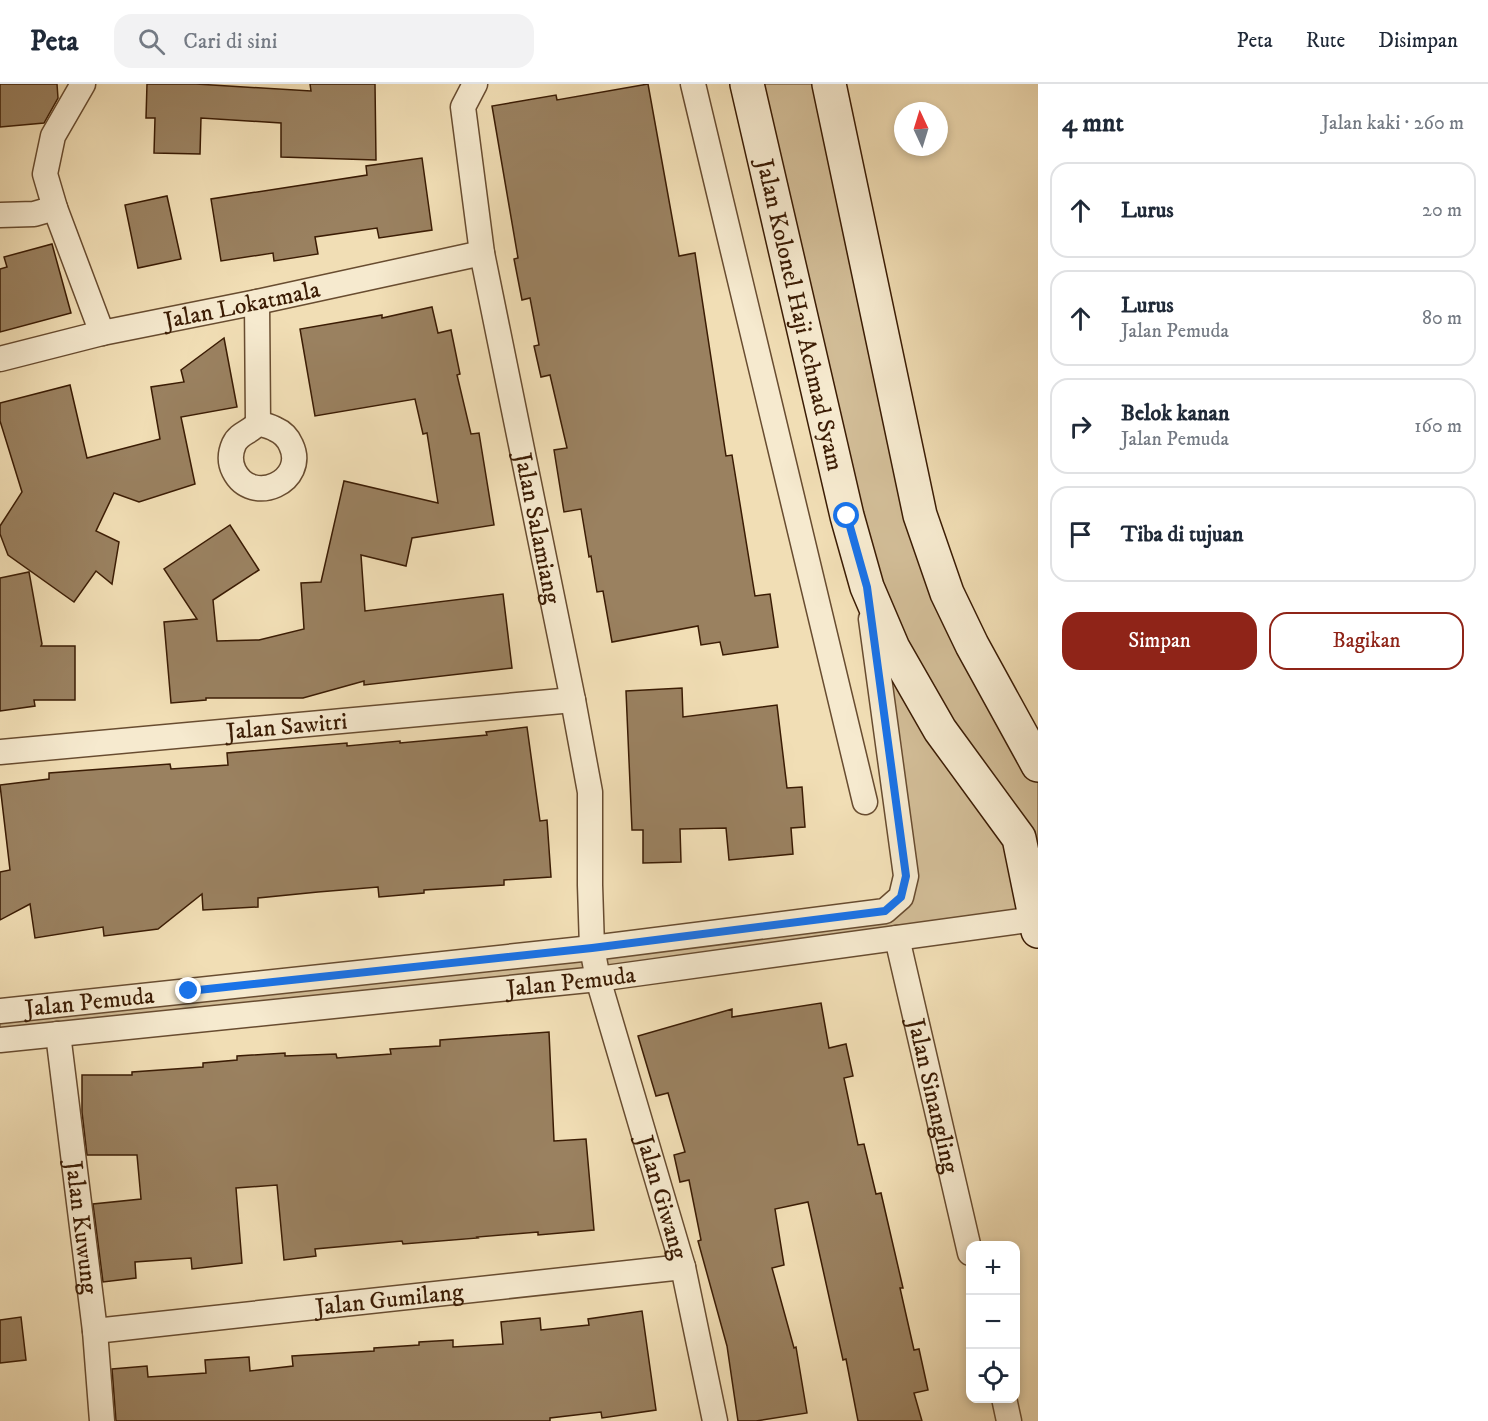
<!DOCTYPE html>
<html lang="id">
<meta charset="utf-8">
<style>
body{margin:0;font-family:"IM FELL DW Pica",serif;background:#f2f2f3;color:#1f2937}
.controls{position:absolute;right:18px;bottom:18px;display:grid;overflow:hidden;border-radius:12px;box-shadow:0 3px 9px #0003}
.controls button{width:54px;height:54px;display:grid;place-items:center;padding:0;border:0;border-bottom:2px solid #e0e1e3;background:#fff;color:#1f2937;font:30px sans-serif}
.compass{position:absolute;left:894px;top:18px;width:54px;height:54px;border-radius:50%;background:#fff;box-shadow:0 3px 9px #0003;rotate:356deg}
.stop{position:absolute;width:18px;height:18px;margin:-14px;border:4px solid #1a73e8;border-radius:50%;background:#fff}
.stop.end{background:#1a73e8;border-color:#fff;box-shadow:0 2px 6px #0008}
.list{margin:0;padding:0;list-style:none}
h2{display:flex;justify-content:space-between;align-items:center;height:78px;margin:0;padding:0 24px;font-size:26px}
h2 small{font-size:20px;font-weight:400;color:#747a83}
.list li{display:grid;grid-template-columns:39px 1fr auto;gap:18px;align-items:center;box-sizing:border-box;height:96px;margin:0 12px 12px;padding:0 12px;border:2px solid #e0e1e3;border-radius:18px}
.list b{display:block;font-size:22px;white-space:nowrap}
.list p{margin:0;font-size:20px;white-space:nowrap;color:#747a83}
.list em{font-size:20px;font-style:normal;color:#747a83}
.actions{display:flex;gap:12px;padding:18px 24px}
.actions a{flex:1;padding:14px 0;border:2px solid #8f2418;border-radius:18px;text-align:center;font-size:21px;color:#8f2418}
.actions .main{background:#8f2418;color:#fff}
.icon{flex:none;width:33px;height:33px;fill:none;stroke:currentColor;stroke-width:2;stroke-linecap:round;stroke-linejoin:round}
.map{position:relative;flex:none;width:1038px;height:1337px;overflow:hidden}
header{display:flex;align-items:center;gap:36px;box-sizing:border-box;height:84px;padding:0 30px;background:#fff;border-bottom:2px solid #e0e1e3}
header strong{font-size:28px}
nav{display:flex;gap:33px;margin-inline-start:auto;font-size:21px}
.search{width:420px;height:54px;background:#f2f2f3;display:flex;align-items:center;gap:15px;box-sizing:border-box;padding:0 21px;border-radius:18px;color:#747a83;font-size:22px}
main{display:flex}
aside{flex:1;background:#fff}
.map>svg:first-child{display:block}
.green{fill:#d2bd97;stroke:#866c4e;stroke-width:1.5}
.building{fill:#9a8160;stroke:#3b1c04;stroke-width:1.5}
.lines{fill:none;stroke-linecap:round;stroke-linejoin:round}
.minor-casing{stroke:#684c30;stroke-width:27}
.secondary-casing{stroke:#3b1c04;stroke-width:36}
.minor{stroke:#f6eacf;stroke-width:24}
.secondary{stroke:#f6eacf;stroke-width:33}
.route{stroke:#1a73e8;stroke-width:8}
.labels{text-anchor:middle;stroke-width:4.5;stroke-linejoin:round;paint-order:stroke}
.street-label{font-size:24px;fill:#3b1c04;stroke:#f6eacf}
</style>
<header>
<strong>Peta</strong>
<div class="search"><svg class="icon" aria-label="search" viewBox="0 0 24 24"><circle cx="10" cy="10" r="6"/><path d="M15 15l6 6"/></svg>Cari di sini</div>
<nav><a>Peta</a><a>Rute</a><a>Disimpan</a></nav>
</header>
<main>
<div class="map">
<svg width="1038" height="1337" viewBox="0 0 1038 1337">
<rect width="100%" height="100%" fill="#f1deb5"/>
<filter id="stains"><feTurbulence type="fractalNoise" baseFrequency=".00333" numOctaves="4"/><feColorMatrix values="0 0 0 0 .2 0 0 0 0 .09 0 0 0 0 .02 0 0 0 .5 -.17"/></filter>
<radialGradient id="worn" r=".72"><stop offset=".6" stop-color="#630" stop-opacity="0"/><stop offset="1" stop-color="#630" stop-opacity=".3"/></radialGradient>
<!-- green -->
<path class="green" d="M746 0H829L918 425 1038 681V844L0 956V927L901 814 867 504Z"/>
<!-- building -->
<g class="building">
<path d="M0 0H57L58 14 44 39 0 43Z"/>
<path d="M147 0H196L311 7 310 0H375L376 76 281 73V39L201 34 200 70 154 69 155 34H146Z"/>
<path d="M648 0 679 172 695 169 726 372 732 371 755 512 770 510 778 563 723 571 720 558 701 561 698 542 612 558 603 507 597 508 591 472 589 473 581 425 564 428 554 366 567 364 550 291 541 293 534 262 539 261 530 214 522 216 514 175 518 174 492 22 556 11 557 16Z"/>
<path d="M422 74 432 146 379 154 377 144 315 153 318 170 274 177 273 169 221 177 211 115 367 91 366 82Z"/>
<path d="M167 112 181 175 138 184 125 121Z"/>
<path d="M52 160 71 229 0 248V185L7 183 4 173Z"/>
<path d="M432 223 438 249 451 246 460 290 457 291 471 350 479 349 494 441 412 454 406 482 361 471 365 527 503 510 512 584 364 601V597L303 614H206V616L171 619 164 538 197 535 164 485 230 441 259 486 213 516 217 557 259 556 304 545 301 499 321 498 344 397 438 419 427 349 423 350 415 315 315 332 300 245 382 231V234Z"/>
<path d="M224 254 237 323 181 333 195 400 139 418 114 409 96 447 119 458 112 500 96 487 74 518 8 471 0 450V442L22 408 0 337V319L70 301 87 374 160 355 151 303 184 298 181 286Z"/>
<path d="M29 488 42 560 41 562H75V616H34L35 622 0 627V494Z"/>
<path d="M682 604 683 633 777 621 787 704 802 703 805 743 791 744 793 770 729 776 726 744 680 745 681 778 643 779V746H632L626 607Z"/>
<path d="M527 643 540 737 547 736 551 793 504 796V801L424 806V809L379 813 378 803 318 808 258 814V823L203 826 202 810 158 845 104 852 103 843 35 854 30 820 0 836V788L10 786 0 701 49 695V689L170 680 171 685 228 681 227 669 347 659V662L400 657V659L487 651 486 648Z"/>
<path d="M821 919 829 964 846 960 853 992 844 994 858 1061 864 1060 876 1110 881 1109 903 1204H900L914 1266 919 1265 928 1306 914 1309 922 1337H858L846 1275 843 1276 808 1118 775 1125 784 1181 772 1184 794 1264 796 1263 807 1329 756 1337H738L727 1262 698 1157 701 1156 689 1096 680 1098 674 1071 685 1068 668 1009 656 1012 638 952 732 925V933Z"/>
<path d="M549 948 554 1057 586 1055 594 1146 538 1151V1148L477 1153 478 1154 403 1160 402 1157 315 1165 316 1172 284 1176 277 1101 236 1104 242 1179 192 1185 191 1174 135 1178 136 1194 103 1198 93 1120 141 1115 137 1071H87L82 1028V991H132V988L203 983V979L237 976V972L285 969V972L336 970 337 974 391 970 390 965 440 962V956Z"/>
<path d="M642 1227 656 1326 602 1334 601 1328 550 1334V1337H116L112 1285 147 1282 148 1293 206 1289 205 1276 249 1273 250 1287 293 1282 292 1272 374 1267V1264L419 1261V1258L453 1256V1263L503 1260 501 1238 540 1234 541 1246 589 1241 588 1235Z"/>
<path d="M21 1233 26 1276 0 1279V1236Z"/>
</g>
<g class="lines">
<!-- minor casing -->
<g class="minor-casing">
<g id="minor">
<path d="M83 0 53 52 45 90 55 124 102 249"/>
<path id="s1" d="M475 0 463 23 482 169 573 616 590 708V801L592 864 598 895 683 1183 715 1337"/>
<path d="M693 0 865 718"/>
<path d="M0 131 34 130 55 124"/>
<path d="M257 218 258 339"/>
<path id="s2" d="M0 275 102 249 257 218 482 169"/>
<path d="M258 339C263 341 270 342 275 345 282 348 288 354 291 361 308 397 252 423 234 387 230 379 230 369 234 360 239 349 251 348 258 339Z"/>
<path id="s3" d="M0 668 573 616"/>
<path id="s4" d="M897 854 970 1169"/>
<path id="s5" d="M0 927 592 864 885 827 901 813 906 792 871 535"/>
<path id="s6" d="M58 950 95 1247 102 1337"/>
<path id="s7" d="M0 956 598 895 1035 835"/>
<path id="s8" d="M95 1247 683 1183"/>
<path d="M1004 1314 1009 1337"/>
</g>
</g>
<!-- secondary casing -->
<g class="secondary-casing">
<g id="secondary">
<path id="s9" d="M747 0 847 432 867 503 893 564 940 646 1019 754 1038 847"/>
<path d="M829 0 920 431 947 509 972 561 1038 681"/>
</g>
</g>
<!-- minor -->
<use href="#minor" class="minor"/>
<!-- secondary -->
<use href="#secondary" class="secondary"/>
</g>
<g class="lines">
<!-- route -->
<path class="route" d="M189 907 592 864 885 827 901 813 906 792 867 503 847 432"/>
</g>
<g class="labels">
<!-- street labels -->
<g class="street-label">
<text dy="8" stroke="none"><textPath href="#s2" startOffset="248">Jalan Lokatmala</textPath></text>
<text dy="8" stroke="none"><textPath href="#s9" startOffset="237">Jalan Kolonel Haji Achmad Syam</textPath></text>
<text dy="8" stroke="none"><textPath href="#s1" startOffset="454">Jalan Salamiang</textPath></text>
<text dy="8" stroke="none"><textPath href="#s3" startOffset="288">Jalan Sawitri</textPath></text>
<text dy="8" stroke="none"><textPath href="#s7" startOffset="574">Jalan Pemuda</textPath></text>
<text dy="8" stroke="none"><textPath href="#s5" startOffset="90">Jalan Pemuda</textPath></text>
<text dy="8" stroke="none"><textPath href="#s4" startOffset="162">Jalan Sinangling</textPath></text>
<text dy="8" stroke="none"><textPath href="#s1" startOffset="1138">Jalan Giwang</textPath></text>
<text dy="8" stroke="none"><textPath href="#s6" startOffset="195">Jalan Kuwung</textPath></text>
<text dy="8" stroke="none"><textPath href="#s8" startOffset="296">Jalan Gumilang</textPath></text>
</g>
</g>
<rect width="100%" height="100%" filter="url(#stains)"/>
<rect width="100%" height="100%" fill="url(#worn)"/>
</svg>
<div class="controls">
<button>+</button>
<button>−</button>
<button><svg class="icon" aria-label="locate" viewBox="0 0 24 24"><circle cx="12" cy="12" r="6"/><path d="M12 2v4M12 18v4M2 12h4M18 12h4"/></svg></button>
</div>
<svg class="compass" viewBox="-18 -18 36 36"><path d="M0-13l5 13h-10z" fill="#e53935"/><path d="M0 13l5-13h-10z" fill="#747a83"/></svg>
<div class="stop" style="left:847px;top:432px"></div>
<div class="stop end" style="left:189px;top:907px"></div>
</div>
<aside>
<h2>4 mnt<small>Jalan kaki · 260 m</small></h2>
<ul class="list">
<li><svg class="icon" aria-label="ahead" viewBox="0 0 24 24"><path d="M12 20V5M6 11l6-6 6 6"/></svg><div><b>Lurus</b></div><em>20 m</em></li>
<li><svg class="icon" aria-label="ahead" viewBox="0 0 24 24"><path d="M12 20V5M6 11l6-6 6 6"/></svg><div><b>Lurus</b><p>Jalan Pemuda</p></div><em>80 m</em></li>
<li><svg class="icon" aria-label="right" viewBox="0 0 24 24"><path d="M7 20v-9h11M14 6l5 5-5 5"/></svg><div><b>Belok kanan</b><p>Jalan Pemuda</p></div><em>160 m</em></li>
<li><svg class="icon" aria-label="arrive" viewBox="0 0 24 24"><path d="M6 21V4h12l-3 4 3 4H6"/></svg><div><b>Tiba di tujuan</b></div></li>
</ul>
<div class="actions"><a class="main">Simpan</a><a>Bagikan</a></div>
</aside>
</main>
